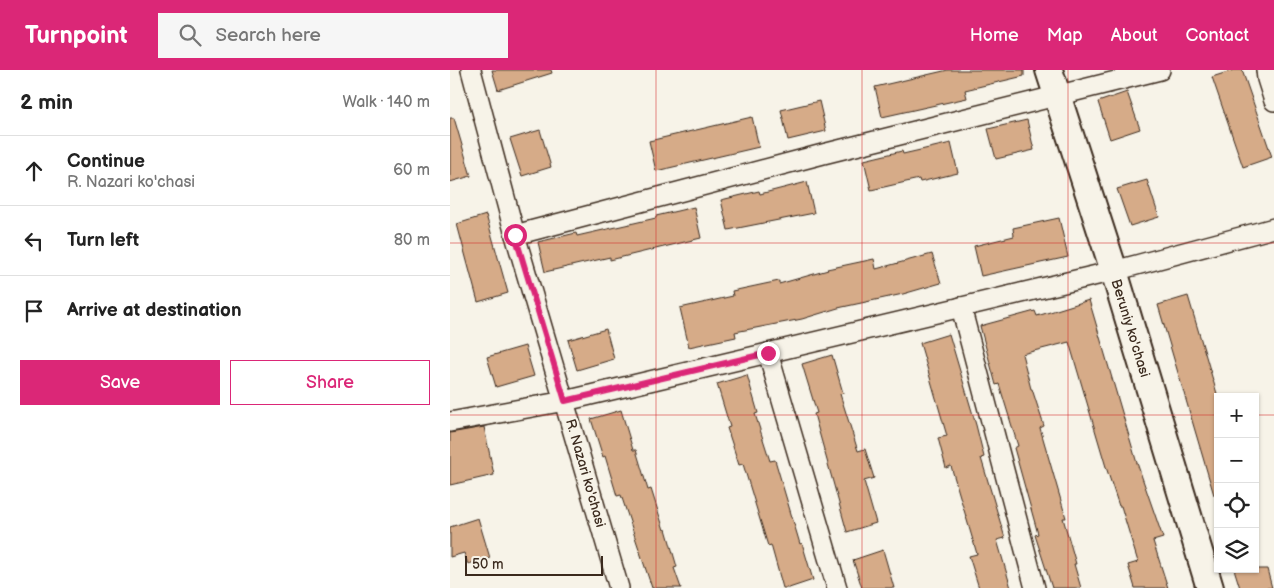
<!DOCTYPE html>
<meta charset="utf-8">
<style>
body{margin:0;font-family:"Balsamiq Sans",sans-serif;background:#f6f6f6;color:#222}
.controls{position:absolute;right:15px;bottom:15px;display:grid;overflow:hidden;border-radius:0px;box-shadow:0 1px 4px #0004}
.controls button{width:45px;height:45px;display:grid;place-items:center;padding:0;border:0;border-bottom:1px solid #e0e0e0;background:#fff;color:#222;font:25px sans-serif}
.scale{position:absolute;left:15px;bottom:12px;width:138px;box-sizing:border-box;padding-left:5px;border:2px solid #3b2a1e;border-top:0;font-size:14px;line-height:18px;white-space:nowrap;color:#3b2a1e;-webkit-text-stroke:4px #f7f3e8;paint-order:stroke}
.stop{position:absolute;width:15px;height:15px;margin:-11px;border:4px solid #db2777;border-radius:50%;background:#fff}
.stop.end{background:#db2777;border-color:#fff;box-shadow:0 1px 5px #0008}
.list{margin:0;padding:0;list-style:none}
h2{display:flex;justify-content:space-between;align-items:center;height:65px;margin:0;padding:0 20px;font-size:21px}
h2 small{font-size:16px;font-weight:400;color:#767676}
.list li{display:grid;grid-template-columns:32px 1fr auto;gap:15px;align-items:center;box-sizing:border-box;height:70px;padding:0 20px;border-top:1px solid #e0e0e0}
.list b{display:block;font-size:19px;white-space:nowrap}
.list p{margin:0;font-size:16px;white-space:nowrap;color:#767676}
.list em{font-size:16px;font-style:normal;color:#767676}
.actions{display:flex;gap:10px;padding:15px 20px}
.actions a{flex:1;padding:11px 0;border:1px solid #db2777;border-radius:0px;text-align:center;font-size:18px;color:#db2777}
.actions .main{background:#db2777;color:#fff}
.icon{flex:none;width:28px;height:28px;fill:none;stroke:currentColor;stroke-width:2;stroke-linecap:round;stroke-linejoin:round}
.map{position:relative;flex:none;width:824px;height:518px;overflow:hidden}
header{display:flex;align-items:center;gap:30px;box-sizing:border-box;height:70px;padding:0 25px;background:#db2777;color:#fff}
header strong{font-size:24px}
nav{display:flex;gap:28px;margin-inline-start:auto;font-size:18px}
.search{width:350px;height:45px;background:#f6f6f6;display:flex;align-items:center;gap:12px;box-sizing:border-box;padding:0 18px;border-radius:0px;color:#767676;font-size:19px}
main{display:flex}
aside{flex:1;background:#fff}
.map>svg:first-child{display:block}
.building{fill:#d6ab88;stroke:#3b2a1e}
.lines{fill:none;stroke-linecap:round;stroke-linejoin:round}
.street-casing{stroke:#3b2a1e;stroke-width:22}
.secondary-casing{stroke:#3b2a1e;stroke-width:30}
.street{stroke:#f7f3e8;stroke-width:19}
.secondary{stroke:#f7f3e8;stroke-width:26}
.route{stroke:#db2777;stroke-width:6}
.grid{fill:none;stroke:#d62828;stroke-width:1;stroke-opacity:0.55}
.labels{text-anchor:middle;stroke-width:4;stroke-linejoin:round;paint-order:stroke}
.street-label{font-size:14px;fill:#3b2a1e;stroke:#f7f3e8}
</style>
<header>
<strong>Turnpoint</strong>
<div class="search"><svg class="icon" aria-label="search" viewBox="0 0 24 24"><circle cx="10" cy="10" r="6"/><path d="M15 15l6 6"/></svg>Search here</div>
<nav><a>Home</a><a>Map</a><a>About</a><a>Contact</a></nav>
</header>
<main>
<aside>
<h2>2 min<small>Walk · 140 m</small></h2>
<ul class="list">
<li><svg class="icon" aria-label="ahead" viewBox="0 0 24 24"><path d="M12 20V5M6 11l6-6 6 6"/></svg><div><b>Continue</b><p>R. Nazari ko'chasi</p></div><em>60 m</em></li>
<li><svg class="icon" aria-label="left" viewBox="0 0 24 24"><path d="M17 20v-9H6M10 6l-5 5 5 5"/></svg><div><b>Turn left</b></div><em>80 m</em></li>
<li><svg class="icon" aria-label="arrive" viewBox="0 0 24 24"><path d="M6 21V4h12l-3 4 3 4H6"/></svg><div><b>Arrive at destination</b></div></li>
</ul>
<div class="actions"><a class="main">Save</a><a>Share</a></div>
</aside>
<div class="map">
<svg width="824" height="518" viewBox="0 0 824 518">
<rect width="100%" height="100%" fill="#f7f3e8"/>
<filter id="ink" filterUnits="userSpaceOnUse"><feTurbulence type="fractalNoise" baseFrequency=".02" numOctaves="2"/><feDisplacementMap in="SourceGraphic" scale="10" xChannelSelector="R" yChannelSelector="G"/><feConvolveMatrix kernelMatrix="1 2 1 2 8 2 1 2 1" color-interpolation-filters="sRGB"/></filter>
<g filter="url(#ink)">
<!-- building -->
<g class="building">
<path d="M42 0H101L102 3 48 20Z"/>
<path d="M498 0H574V6L515 20 517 28 432 47 425 17Z"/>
<path d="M784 0H792L822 87 793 97 762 7Z"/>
<path d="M677 22 690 59 660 69 648 32Z"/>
<path d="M369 31 376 61 338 70 331 40Z"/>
<path d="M302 47 309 77 206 101 199 71Z"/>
<path d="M0 48H4L21 106 0 112Z"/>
<path d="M577 50 584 80 546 89 538 59Z"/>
<path d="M90 60 101 97 72 106 60 69Z"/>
<path d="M501 73 508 103 470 112 469 109 421 120 414 90 452 81 453 84Z"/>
<path d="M697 110 709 147 680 156 667 119Z"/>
<path d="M357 112 364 143 278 160 271 130 309 121 310 124Z"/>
<path d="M244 137 251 168 160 190V187L95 202 88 172 126 163 127 166 206 148V146Z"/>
<path d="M36 145 58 223 28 232 7 154Z"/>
<path d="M609 148 618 187 531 206 524 176 564 166 563 158Z"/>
<path d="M482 184 491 213 453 224 388 238 352 249 285 262 286 267 239 277 230 238 283 226 282 221 329 211V214L378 200 377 199 424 189 426 199Z"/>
<path d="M738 226 768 327V424L764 425 708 235Z"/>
<path d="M639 230 686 390 713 468 703 471 718 518H685L678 495 688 492 671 436H669L656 397 619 272 572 284 581 319H582L594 356 590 358 616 448H613L626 494H624L631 518H602L585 465 588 464 564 378 568 376 549 314 546 315 530 256 585 241 587 246Z"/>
<path d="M156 259 164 289 127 300 118 270Z"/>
<path d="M499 264 526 355 534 387 531 388 555 468 547 470 561 518H529L519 486 527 484 501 396 496 398 488 368 497 366 470 273Z"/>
<path d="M75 276 84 306 46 317 37 287Z"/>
<path d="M382 285 393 323 390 324 408 381 415 379 424 408 414 411 426 453 397 462 364 344 367 343 352 294Z"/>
<path d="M297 305 308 343 305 344 320 391 325 390 350 474 352 473 363 510 339 518H333L321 475 318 476 293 394 289 395 277 358 280 357 267 314Z"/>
<path d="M171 340 183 380H186L198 420 201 419 214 460 216 459 227 497 224 498 231 518H202L171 425 167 426 155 386 153 387 141 349Z"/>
<path d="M34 357 44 405 0 415V363Z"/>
<path d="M28 448 40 488 18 494 14 483 0 487V457Z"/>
<path d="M433 480 444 518H412L403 490Z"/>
<path d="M784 499H817L822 518H790Z"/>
</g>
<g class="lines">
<!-- street casing -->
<g class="street-casing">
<g id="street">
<path d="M21 0 65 165 169 518"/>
<path d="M816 0 817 9 824 31"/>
<path d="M65 165 373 84 710 0"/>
<path d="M511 237 585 518"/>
<path d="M318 283 387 518"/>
<path d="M0 352 115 331 664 201 824 158"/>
</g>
</g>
<!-- secondary casing -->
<g class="secondary-casing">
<path id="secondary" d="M599 0 664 201 760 518"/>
</g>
<!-- street -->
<use href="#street" class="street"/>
<!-- secondary -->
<use href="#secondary" class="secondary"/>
</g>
</g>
<g class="lines" filter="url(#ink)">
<!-- route -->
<path class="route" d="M65 165 115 331 318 283"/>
</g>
<!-- grid -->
<path class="grid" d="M206 0V518M412 0V518M618 0V518M0 173H824M0 345H768M805 345H824"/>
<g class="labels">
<!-- street labels -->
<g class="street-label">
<text transform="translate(681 258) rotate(73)" y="5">Beruniy ko'chasi</text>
<text transform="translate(136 403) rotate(74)" y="5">R. Nazari ko'chasi</text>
</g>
</g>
</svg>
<div class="controls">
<button>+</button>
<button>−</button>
<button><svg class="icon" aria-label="locate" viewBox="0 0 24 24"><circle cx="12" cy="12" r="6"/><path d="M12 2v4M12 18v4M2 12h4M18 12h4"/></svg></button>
<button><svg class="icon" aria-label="layers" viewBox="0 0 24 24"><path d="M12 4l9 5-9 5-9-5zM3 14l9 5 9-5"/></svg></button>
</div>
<div class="scale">50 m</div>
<div class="stop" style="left:65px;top:165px"></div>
<div class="stop end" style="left:318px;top:283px"></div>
</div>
</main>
